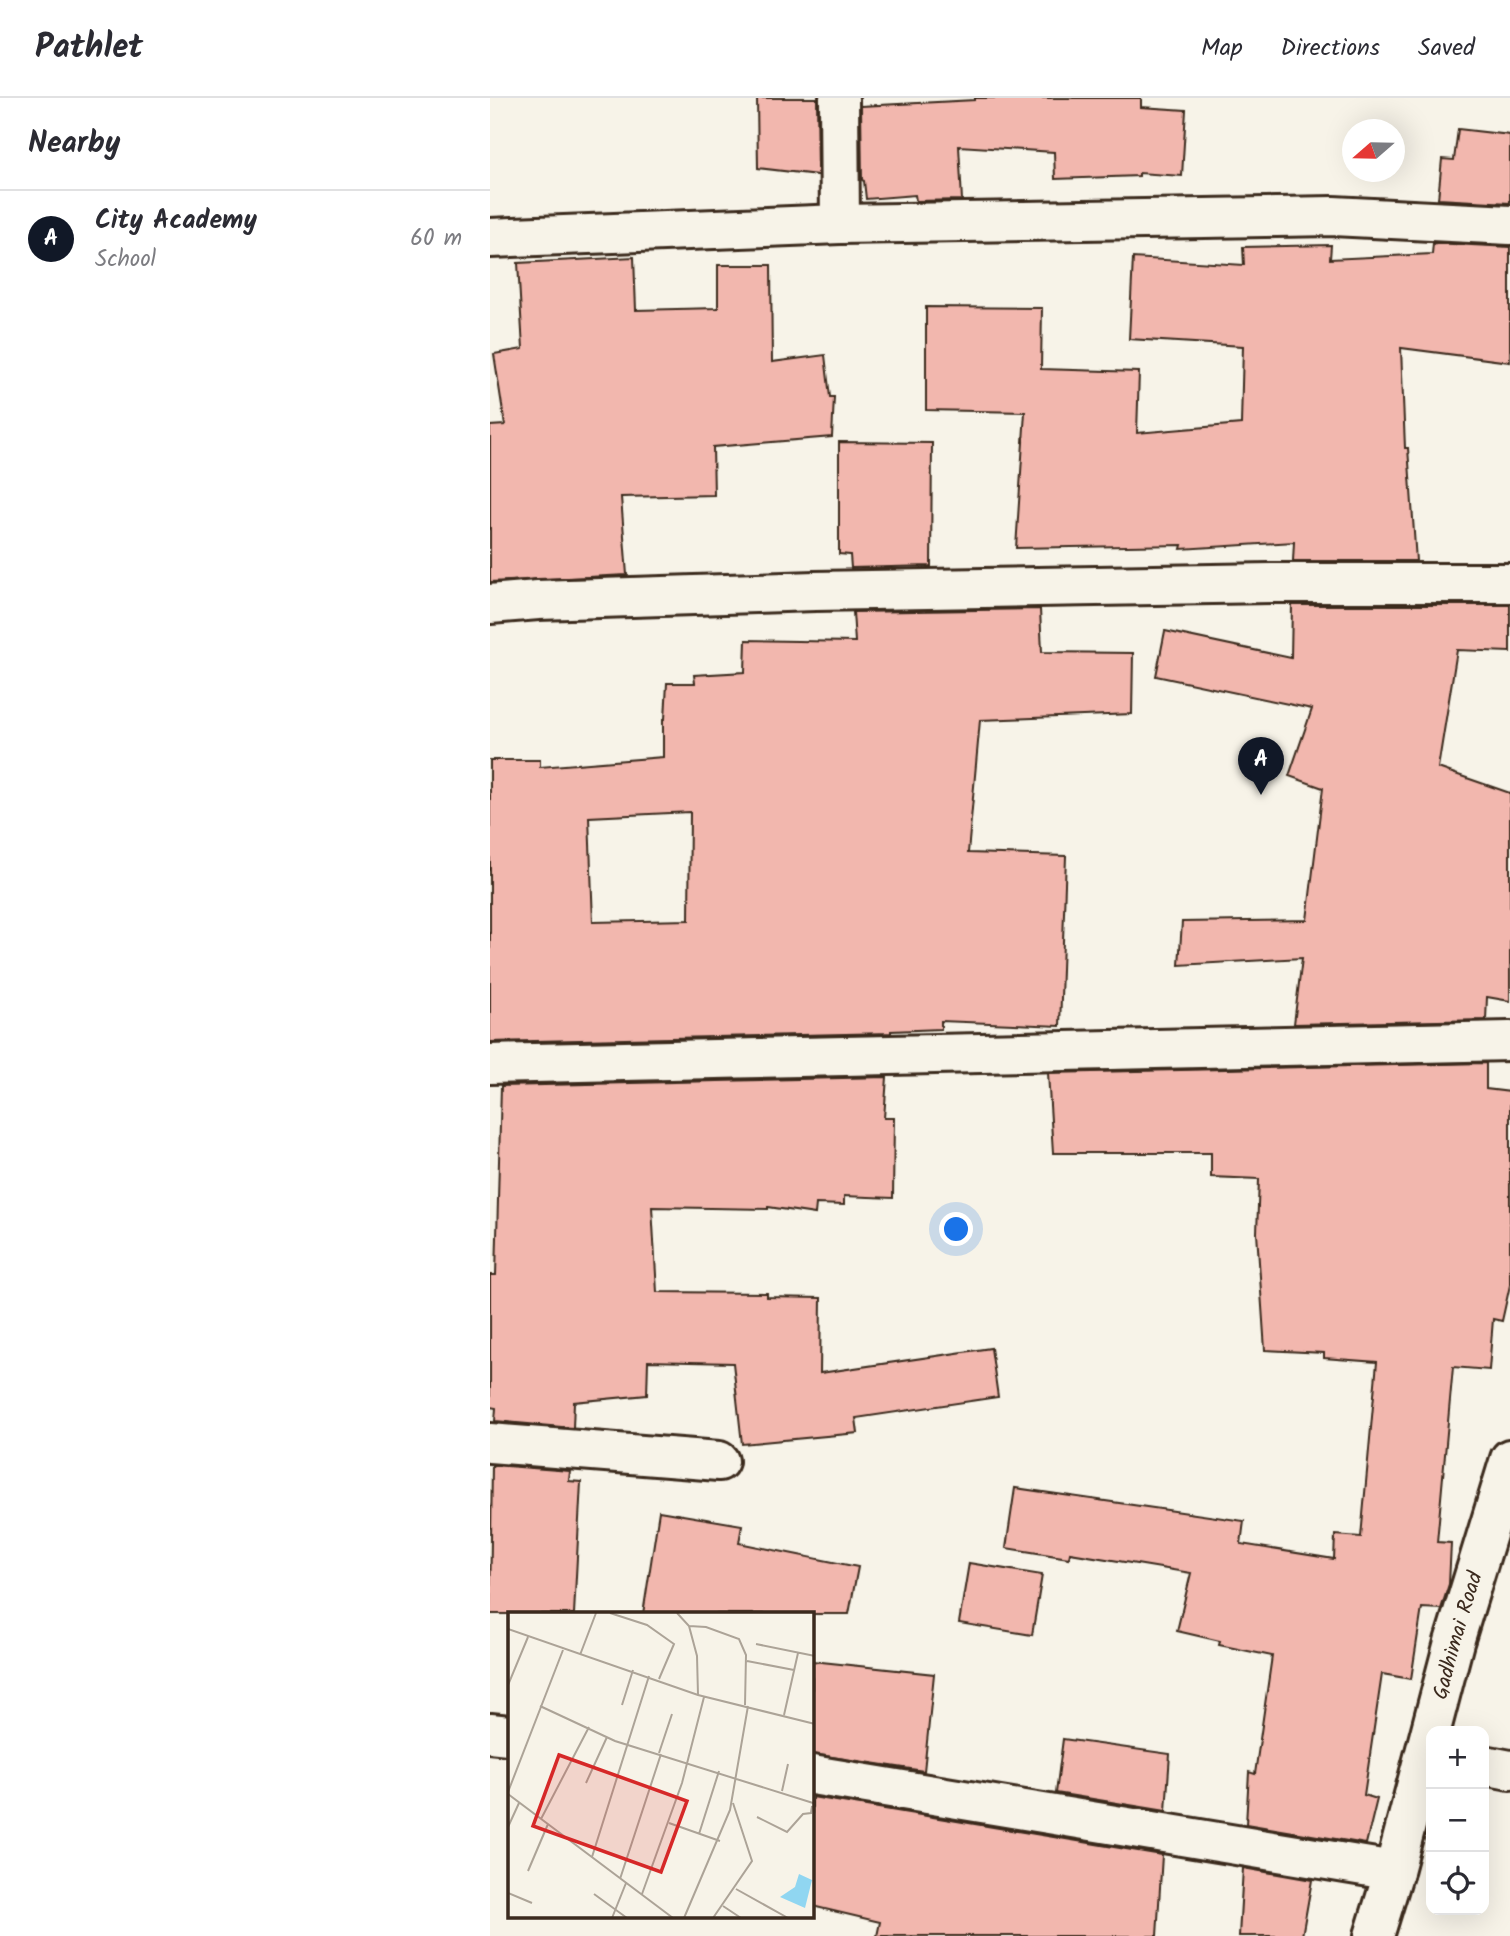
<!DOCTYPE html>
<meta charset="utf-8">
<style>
body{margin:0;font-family:Kalam,sans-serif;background:#f2f2f3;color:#2b2b33}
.controls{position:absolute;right:21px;bottom:21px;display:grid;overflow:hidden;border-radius:14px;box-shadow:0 7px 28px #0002}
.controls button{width:63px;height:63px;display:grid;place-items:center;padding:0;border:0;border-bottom:2px solid #e1e1e2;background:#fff;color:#2b2b33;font:35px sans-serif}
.compass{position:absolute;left:852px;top:21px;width:63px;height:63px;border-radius:50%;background:#fff;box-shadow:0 7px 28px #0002;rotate:250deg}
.you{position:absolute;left:467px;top:1132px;width:24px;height:24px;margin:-18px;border:5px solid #fff;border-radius:50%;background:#1a73e8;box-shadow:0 0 0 10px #1a73e833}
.badge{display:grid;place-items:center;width:46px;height:46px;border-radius:50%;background:#111827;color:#fff;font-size:23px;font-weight:700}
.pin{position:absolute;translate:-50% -58px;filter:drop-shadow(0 2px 4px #0008)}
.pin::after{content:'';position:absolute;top:37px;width:24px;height:21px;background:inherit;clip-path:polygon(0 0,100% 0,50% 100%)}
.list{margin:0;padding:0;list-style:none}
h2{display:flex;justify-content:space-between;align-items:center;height:91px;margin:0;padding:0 28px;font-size:30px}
h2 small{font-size:23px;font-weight:400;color:#7c7c81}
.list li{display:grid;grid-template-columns:46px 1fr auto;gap:21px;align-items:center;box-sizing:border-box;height:98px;padding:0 28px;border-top:2px solid #e1e1e2}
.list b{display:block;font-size:26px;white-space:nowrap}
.list p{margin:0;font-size:23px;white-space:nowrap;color:#7c7c81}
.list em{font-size:23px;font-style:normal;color:#7c7c81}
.icon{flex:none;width:38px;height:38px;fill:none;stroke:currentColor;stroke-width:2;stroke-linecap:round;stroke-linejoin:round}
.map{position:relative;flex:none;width:1020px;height:1838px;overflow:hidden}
header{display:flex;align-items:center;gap:42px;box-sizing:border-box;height:98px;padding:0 35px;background:#fff;border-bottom:2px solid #e1e1e2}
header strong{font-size:33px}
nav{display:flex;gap:38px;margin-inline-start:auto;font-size:24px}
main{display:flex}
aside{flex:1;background:#fff}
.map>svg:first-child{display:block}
.building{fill:#f2b7ae;stroke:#3b2a1e;stroke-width:2;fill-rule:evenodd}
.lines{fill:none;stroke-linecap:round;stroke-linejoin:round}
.minor-casing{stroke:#3b2a1e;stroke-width:44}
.tertiary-casing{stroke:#3b2a1e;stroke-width:44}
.minor{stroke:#f7f3e8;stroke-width:38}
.tertiary{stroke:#f7f3e8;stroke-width:38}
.labels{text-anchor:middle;stroke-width:6;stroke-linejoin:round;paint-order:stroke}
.street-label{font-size:21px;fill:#3b2a1e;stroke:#f7f3e8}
.inset-road{fill:none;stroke:#aca397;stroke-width:2}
.view{fill:#d62828;fill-opacity:0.15;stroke:#d62828;stroke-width:3.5}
.inset-edge{fill:none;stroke:#3b2a1e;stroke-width:3.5}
</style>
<header>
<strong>Pathlet</strong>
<nav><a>Map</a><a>Directions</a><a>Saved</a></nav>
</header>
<main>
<aside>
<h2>Nearby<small></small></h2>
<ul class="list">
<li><span class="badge">A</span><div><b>City Academy</b><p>School</p></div><em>60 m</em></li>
</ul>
</aside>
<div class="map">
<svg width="1020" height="1838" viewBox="0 0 1020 1838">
<rect width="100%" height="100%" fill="#f7f3e8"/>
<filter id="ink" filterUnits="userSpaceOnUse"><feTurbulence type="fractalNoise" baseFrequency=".0143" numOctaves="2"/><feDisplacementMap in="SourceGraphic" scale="14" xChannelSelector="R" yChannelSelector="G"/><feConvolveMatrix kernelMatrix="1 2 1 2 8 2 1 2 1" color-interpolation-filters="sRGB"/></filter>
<g filter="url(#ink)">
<!-- building -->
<g class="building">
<path d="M267 0H327L328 77 268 70Z"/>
<path d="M485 0H651V9L696 12 692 78 649 75V78L565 81 564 54 469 48 472 102 426 103 425 97 376 101 374 83 372 82 371 8 485 2Z"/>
<path d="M968 31 1020 37V105L948 101 952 61 964 62Z"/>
<path d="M943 145 1020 149V264L911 250 915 350H918L926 463H803L804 444 691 451 692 447 526 450 535 314 436 312V209L552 210 551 271 649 274 647 335 751 326 753 248 639 241 643 160 754 167 753 149 841 147 840 161 942 156Z"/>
<path d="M144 159 146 212 228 210V167H281L282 264 335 257 340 299H344L342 339 223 349 224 397 131 399 137 477 0 484V328L15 327 4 256 33 251 28 165Z"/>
<path d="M349 344 442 345 441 468 361 470 360 457 349 456Z"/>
<path d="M802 507H1020V554L967 552 948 670 1020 695V903L997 899 996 922 804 926 812 860 689 867 692 824 817 822 833 690 799 678 822 611 666 578 675 533 801 560Z"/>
<path d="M550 511 552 554 643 555 642 616 490 622 478 755 576 758 570 928 451 923V931L401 933V935L0 944V662H50V669L173 659V621H175L177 585H205L204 577 255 574 256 542 365 544 363 514ZM200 714 199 822 103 824 99 719Z"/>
<path d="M996 965V991L1020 994V1187L1012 1223 1003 1221 999 1272 963 1269 947 1444 961 1445 959 1486 951 1511 932 1510 921 1581 892 1576 874 1697 887 1701 876 1746 756 1726 759 1674 765 1676 782 1558 729 1547 730 1543 687 1533 701 1475 580 1455 579 1460 516 1450 525 1390 754 1423 751 1446 844 1461 845 1437 871 1439 887 1264 834 1260V1255L775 1252 767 1135 769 1081 721 1079V1055H563L558 975Z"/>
<path d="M397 979 394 1020H404L403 1100 354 1098V1107L326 1106 325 1116 278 1109V1111L162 1109 167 1194 277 1195V1199L331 1200 330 1275 501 1250 508 1299 366 1320 368 1335 252 1346 243 1265 158 1263 157 1297 84 1304 83 1330 5 1323 6 1310 0 1309V1177H6L11 988Z"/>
<path d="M2 1367 80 1373 79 1383 91 1384 84 1516H0Z"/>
<path d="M169 1413 252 1427 249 1445 368 1469 359 1516H153Z"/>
<path d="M479 1465 552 1477 542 1537 469 1525Z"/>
<path d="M322 1563 444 1576 434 1673 322 1656Z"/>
<path d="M573 1641 680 1656 676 1713 566 1695Z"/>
<path d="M322 1699 672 1757 667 1838H387L390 1824 322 1808Z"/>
<path d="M753 1770 822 1782 812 1838H749Z"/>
</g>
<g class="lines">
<!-- minor casing -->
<g class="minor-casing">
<g id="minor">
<path d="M349 0 350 126"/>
<path d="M0 140 350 126 843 118 1020 127"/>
<path d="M0 506 48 502 325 493 781 485H1020"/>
<path d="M0 966 1020 943"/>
<path d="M0 1345 229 1363"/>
<path d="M0 1635 19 1637"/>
<path d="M994 1667 1020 1672"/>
<path d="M322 1677 904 1773"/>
</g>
</g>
<!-- tertiary casing -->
<g class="tertiary-casing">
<g id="tertiary">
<path id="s1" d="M884 1838 904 1773 964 1544 1020 1361"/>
</g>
</g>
<!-- minor -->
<use href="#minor" class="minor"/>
<!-- tertiary -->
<use href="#tertiary" class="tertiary"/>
</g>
</g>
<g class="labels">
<!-- street labels -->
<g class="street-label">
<text dy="7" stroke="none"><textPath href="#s1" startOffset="312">Gadhimai Road</textPath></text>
</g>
</g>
<!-- overview -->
<g transform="translate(18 1514)">
<rect width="306" height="306" fill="#f7f3e8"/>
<path d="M291 262 304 268 297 296 272 285 287 275Z" fill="#90d6f1"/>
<path class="inset-road" d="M102 1 139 13 166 32 151 67M169 1 181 14 189 44 190 83M181 14 198 15 231 27 238 43 237 93M0 17 190 83 307 112M248 32 307 44M72 43 88 1M239 49 286 58M0 73 20 25M114 93 125 58M32 94 107 129 305 191M276 103 290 41M151 141 164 102M78 171 99 125M274 179 280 152M0 180 55 38M0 182 165 306M249 205 279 220 295 202 303 201 304 194M33 207 81 115M161 211 212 229M0 215 11 191M191 222 211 159M84 245 141 64M20 259 40 212M112 267 153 142M228 277 280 306M0 281 24 291M86 282 119 306M134 282 174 171 196 85M215 294 233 306M104 306 118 271M176 306 222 198 240 94M205 306 244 249 225 191"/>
<path class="view" d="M51 143 179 189 153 260 25 214Z"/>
<rect width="306" height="306" class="inset-edge"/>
</g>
</svg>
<div class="controls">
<button>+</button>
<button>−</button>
<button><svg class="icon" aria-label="locate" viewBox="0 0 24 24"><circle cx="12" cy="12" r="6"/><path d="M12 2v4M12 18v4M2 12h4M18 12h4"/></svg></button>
</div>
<svg class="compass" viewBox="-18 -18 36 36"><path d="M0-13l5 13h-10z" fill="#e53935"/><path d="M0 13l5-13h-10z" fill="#7c7c81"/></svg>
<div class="you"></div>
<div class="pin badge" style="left:771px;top:697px">A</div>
</div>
</main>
